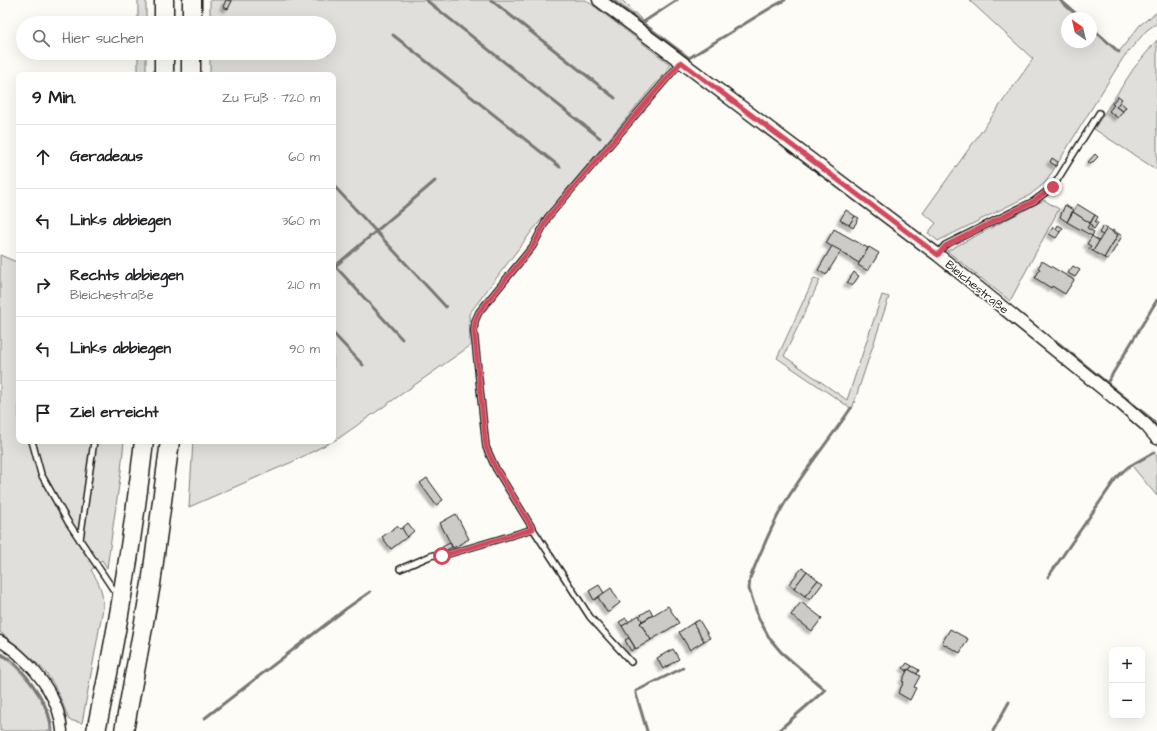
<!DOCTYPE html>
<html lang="de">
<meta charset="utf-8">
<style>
body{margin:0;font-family:"Architects Daughter",sans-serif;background:#f2f2f2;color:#202124}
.controls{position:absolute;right:12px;bottom:12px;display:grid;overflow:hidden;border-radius:8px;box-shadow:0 4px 16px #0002}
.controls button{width:36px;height:36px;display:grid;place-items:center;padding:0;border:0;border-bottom:1px solid #e0e0e0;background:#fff;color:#202124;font:20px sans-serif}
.compass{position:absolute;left:1061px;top:12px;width:36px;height:36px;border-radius:50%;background:#fff;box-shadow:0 4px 16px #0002;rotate:326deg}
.stop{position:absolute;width:12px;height:12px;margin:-9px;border:3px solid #d1495b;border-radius:50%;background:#fff}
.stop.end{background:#d1495b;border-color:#fff;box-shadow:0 1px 4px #0008}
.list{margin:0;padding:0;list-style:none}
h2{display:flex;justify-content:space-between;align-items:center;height:52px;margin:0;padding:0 16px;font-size:17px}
h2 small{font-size:13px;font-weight:400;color:#757577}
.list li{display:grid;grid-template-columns:26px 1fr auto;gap:12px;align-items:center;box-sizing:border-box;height:64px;padding:0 16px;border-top:1px solid #e0e0e0}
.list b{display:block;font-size:15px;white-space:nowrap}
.list p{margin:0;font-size:13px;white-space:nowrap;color:#757577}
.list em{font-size:13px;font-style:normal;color:#757577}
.icon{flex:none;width:22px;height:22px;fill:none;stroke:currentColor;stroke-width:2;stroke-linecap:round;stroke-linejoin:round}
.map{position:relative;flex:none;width:1157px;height:731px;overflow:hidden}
.search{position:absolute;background:#fff;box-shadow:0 4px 16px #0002;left:16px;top:16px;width:320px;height:44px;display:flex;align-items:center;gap:10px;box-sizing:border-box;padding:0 14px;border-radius:22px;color:#757577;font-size:15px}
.panel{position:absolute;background:#fff;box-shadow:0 4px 16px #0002;left:16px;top:72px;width:320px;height:372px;border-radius:8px}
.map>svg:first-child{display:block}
.green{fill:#e0dfdb;stroke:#7e7e7c}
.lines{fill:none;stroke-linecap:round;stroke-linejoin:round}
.stream{stroke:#797876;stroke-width:3}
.building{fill:#cccbc8;stroke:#1c1c1c;filter:url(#shadow)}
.service-casing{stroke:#1c1c1c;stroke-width:8}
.minor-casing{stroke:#1c1c1c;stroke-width:13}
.tertiary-casing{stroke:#1c1c1c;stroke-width:15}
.motorway-casing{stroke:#1c1c1c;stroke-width:21}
.service{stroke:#fdfcf7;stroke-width:5}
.minor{stroke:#fdfcf7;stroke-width:10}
.tertiary{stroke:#fdfcf7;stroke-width:12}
.motorway{stroke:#fdfcf7;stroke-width:18}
.route{stroke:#d1495b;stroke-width:5}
.labels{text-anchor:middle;stroke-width:3.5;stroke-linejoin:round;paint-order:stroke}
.street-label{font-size:12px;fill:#1c1c1c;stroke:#fdfcf7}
</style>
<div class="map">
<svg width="1157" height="731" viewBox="0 0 1157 731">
<defs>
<filter id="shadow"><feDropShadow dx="-3.5" dy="3.5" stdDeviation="1" flood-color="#0004"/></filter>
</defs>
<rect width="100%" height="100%" fill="#fdfcf7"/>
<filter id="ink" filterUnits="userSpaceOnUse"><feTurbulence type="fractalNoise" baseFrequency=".025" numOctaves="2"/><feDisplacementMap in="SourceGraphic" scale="8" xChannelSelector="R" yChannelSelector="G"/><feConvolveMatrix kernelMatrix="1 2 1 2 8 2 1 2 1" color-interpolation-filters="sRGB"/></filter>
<g filter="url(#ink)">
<!-- green -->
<g class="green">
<rect x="138" y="0" width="8" height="23"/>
<path d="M210 0H586L671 65 532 231 469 314 470 346 339 438 292 462 189 507 193 441H333V75H210V53H329V23H210Z"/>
<path d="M613 0H622L643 21 642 22Z"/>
<path d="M969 0H1058L1078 18H1067V42H1091V29L1118 53 1140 25 1157 12V23L1147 30 1123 58 1046 182 1030 195 938 241 928 233 936 223 923 213 1033 59Z"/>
<path d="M1157 40V170L1094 129 1134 68Z"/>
<rect x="138" y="53" width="8" height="22"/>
<path d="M1044 200 1059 209 1010 301 947 251Z"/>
<path d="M0 255 19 263V441H124L121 471 107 568 102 560 91 570C100 584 103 591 103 608L82 723 69 720C63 704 57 687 46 673 33 657 16 645 0 632Z"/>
<path d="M814 278 820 280 784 356 847 400 882 295 889 297 852 409 777 358Z"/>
<path d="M1155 453 1157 457V496L1132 466Z"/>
<path d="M0 655C21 669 51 704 50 731H0Z"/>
</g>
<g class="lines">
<!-- stream -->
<g class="stream">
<path d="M426 0 600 138"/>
<path d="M491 0 615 98"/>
<path d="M612 0 689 58 772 7 785 0"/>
<path d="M1060 0 1081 18"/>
<path d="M642 23 677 0"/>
<path d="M1091 27 1119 52"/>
<path d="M393 35 560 167"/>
<path d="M333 185 446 307"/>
<path d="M335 266 402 339"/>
<path d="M333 268 435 181"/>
<path d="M333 333 363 365"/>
<path d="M1057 342 1107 383 1157 300"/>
<path d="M1107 383 1150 418 1157 426"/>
<path d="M1048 577 1117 477 1128 467 1154 452"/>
<path d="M0 653C4 656 9 658 13 662 30 678 51 707 52 731"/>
<path d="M205 718 347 608 370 592"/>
<path d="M647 731 636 694V691L683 668"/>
<path d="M778 731 825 690 781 652 770 639 759 619 749 589 750 578C760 554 770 529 783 506 803 471 829 441 851 408"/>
<path d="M993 731 1009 702"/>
</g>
</g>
<!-- building -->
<g class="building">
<path d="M226 0 232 1 228 9 223 7Z"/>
<path d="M1118 96 1122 99 1116 107 1123 111 1118 118 1109 111 1114 105 1112 104Z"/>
<path d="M1120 102 1126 107 1123 111 1116 107Z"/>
<path d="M1095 154 1098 157 1091 164 1088 162Z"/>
<path d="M1052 158 1058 162 1056 166 1050 162Z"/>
<path d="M1077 204 1095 215 1090 223 1073 212Z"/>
<path d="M1065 205 1073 210 1067 222 1060 217Z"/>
<path d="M846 210 855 216 849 225 840 220Z"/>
<path d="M1073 212 1090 223 1087 228 1094 232 1092 236 1067 222Z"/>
<path d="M1095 215 1098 217 1095 222 1098 223 1094 229 1091 227 1092 225 1090 224Z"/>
<path d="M855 216 859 218 853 228 849 225Z"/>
<path d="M1058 225 1063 228 1060 232 1056 229Z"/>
<path d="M1103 226 1107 228 1103 235 1099 233Z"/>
<path d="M1053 227 1060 232 1056 238 1049 234Z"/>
<path d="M1107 228 1118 235 1104 258 1093 251Z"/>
<path d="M834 229 868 248 859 263 826 243Z"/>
<path d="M1113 230 1122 236 1108 260 1104 258 1118 235 1112 232Z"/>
<path d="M1092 236 1099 241 1093 251 1089 249 1091 246 1087 244Z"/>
<path d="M832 246 841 251 826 275 818 270Z"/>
<path d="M869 247 879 253 868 271 858 265Z"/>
<path d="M1042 261 1074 280 1065 294 1052 286 1051 288 1035 278 1040 269 1038 268Z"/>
<path d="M1073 266 1080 270 1075 277 1068 273Z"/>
<path d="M854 272 859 276 852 286 847 283Z"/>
<path d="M427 478 443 500 436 505 420 483Z"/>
<path d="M456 514 469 539 453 548 440 523Z"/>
<path d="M408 523 414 531 407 537 403 531V530L401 529Z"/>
<path d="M397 526 400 529 402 528 407 537 391 549 382 537Z"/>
<path d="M450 543 452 547 444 551 442 547Z"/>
<path d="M802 568 807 571 794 588 789 584Z"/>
<path d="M807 571 818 580 805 596 794 588Z"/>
<path d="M818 580 823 583 810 600 805 596Z"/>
<path d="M599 585 604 593 594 600 589 591Z"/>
<path d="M611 588 620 603 613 608 610 612H607L598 597Z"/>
<path d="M801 602 822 618 812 631 791 615Z"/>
<path d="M668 606 679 623 651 640 640 623Z"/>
<path d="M650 609 653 615 642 621 639 616Z"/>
<path d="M639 615 642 621 640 623 651 640 636 649 622 626Z"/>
<path d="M626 618 629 622 622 626 619 622Z"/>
<path d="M699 620 710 638 704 641 693 623Z"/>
<path d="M693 623 704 641 690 650 679 632Z"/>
<path d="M950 629 968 639 960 653 942 643Z"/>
<path d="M629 638 635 648 631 651 625 640Z"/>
<path d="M673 649 679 659 663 669 657 658Z"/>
<path d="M907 663 912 666 909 670 908 669V671L903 668Z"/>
<path d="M912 666 919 670 917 674 909 670Z"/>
<path d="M908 669 920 676 914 687 916 688 910 700 898 693 904 682 902 681Z"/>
</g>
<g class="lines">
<!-- service casing -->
<g class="service-casing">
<g id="service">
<path d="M938 254 945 245 1034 201 1053 187 1099 113"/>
<path d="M32 441 41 474 68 522 117 595"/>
<path d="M80 540 94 441"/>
<path d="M400 569 433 555 442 556 533 529"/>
<path d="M631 662 590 617 533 529 496 469 486 447 474 331 475 321 479 312 533 246 548 217 681 62"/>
</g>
</g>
<!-- minor casing -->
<g class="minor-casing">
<path id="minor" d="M0 641C7 646 14 650 20 656 41 675 60 702 62 731"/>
</g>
<!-- tertiary casing -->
<g class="tertiary-casing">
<path id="tertiary" d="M599 0 938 255 1122 404 1146 425 1157 438"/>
</g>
<!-- motorway casing -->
<g class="motorway-casing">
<g id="motorway">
<path d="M164 23V0"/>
<path d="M192 23V0"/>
<path d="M164 75V53"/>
<path d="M191 75V53"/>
<path d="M96 731C117 635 133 539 144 441"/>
<path d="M124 731 151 584 170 441"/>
</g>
</g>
<!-- service -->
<use href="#service" class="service"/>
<!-- minor -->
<use href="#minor" class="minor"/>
<!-- tertiary -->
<use href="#tertiary" class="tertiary"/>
<!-- motorway -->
<use href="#motorway" class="motorway"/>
</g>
</g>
<g class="lines" filter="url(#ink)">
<!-- route -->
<path class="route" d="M442 556 533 529 496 469 486 447 474 331 475 321 479 312 533 246 548 217 681 62 938 255 945 246 1034 201 1053 187"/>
</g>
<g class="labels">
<!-- street labels -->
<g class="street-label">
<text transform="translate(977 287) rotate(39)" y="4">Bleichestraße</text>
</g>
</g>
</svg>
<div class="controls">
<button>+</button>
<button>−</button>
</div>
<svg class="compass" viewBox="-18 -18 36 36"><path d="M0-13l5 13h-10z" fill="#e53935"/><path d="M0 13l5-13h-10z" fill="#757577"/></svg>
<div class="stop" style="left:442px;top:556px"></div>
<div class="stop end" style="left:1053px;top:187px"></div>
<div class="search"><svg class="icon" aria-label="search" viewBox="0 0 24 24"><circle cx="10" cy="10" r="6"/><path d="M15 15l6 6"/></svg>Hier suchen</div>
<section class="panel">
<h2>9 Min.<small>Zu Fuß · 720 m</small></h2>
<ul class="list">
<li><svg class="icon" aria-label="ahead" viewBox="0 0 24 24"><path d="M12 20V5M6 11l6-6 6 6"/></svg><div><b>Geradeaus</b></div><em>60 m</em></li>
<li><svg class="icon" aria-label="left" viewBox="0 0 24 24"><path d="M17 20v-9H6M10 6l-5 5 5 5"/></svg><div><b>Links abbiegen</b></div><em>360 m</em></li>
<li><svg class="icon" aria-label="right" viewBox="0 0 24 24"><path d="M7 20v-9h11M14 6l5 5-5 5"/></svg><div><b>Rechts abbiegen</b><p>Bleichestraße</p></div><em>210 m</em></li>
<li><svg class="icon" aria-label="left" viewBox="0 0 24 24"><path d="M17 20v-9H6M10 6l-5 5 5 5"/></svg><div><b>Links abbiegen</b></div><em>90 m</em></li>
<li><svg class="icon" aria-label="arrive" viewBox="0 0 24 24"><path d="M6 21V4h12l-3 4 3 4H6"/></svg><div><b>Ziel erreicht</b></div></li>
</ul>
</section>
</div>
